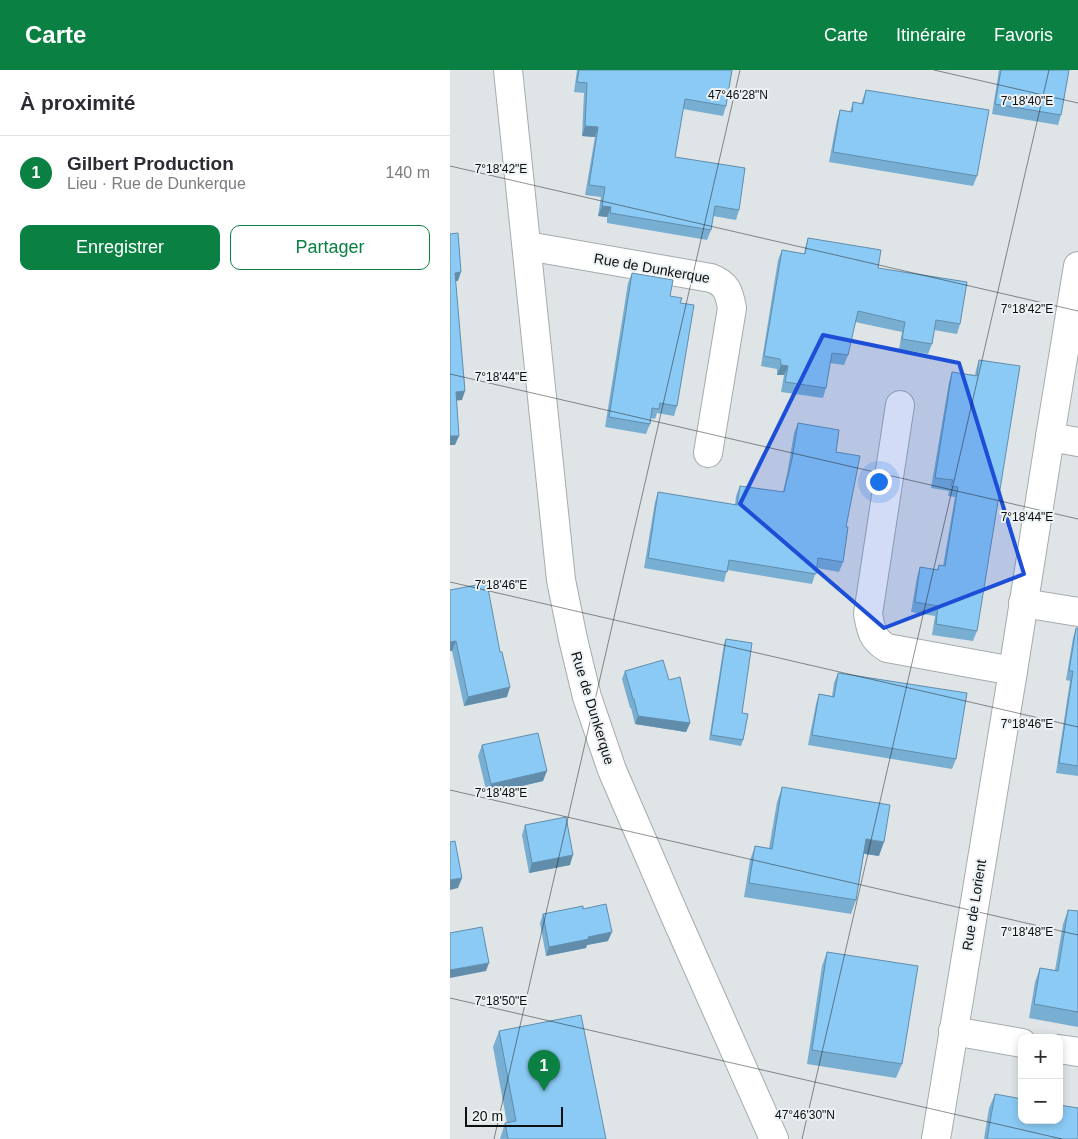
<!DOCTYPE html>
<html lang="fr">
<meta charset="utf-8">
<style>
body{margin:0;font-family:Helvetica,sans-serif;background:#f7f7f7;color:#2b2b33}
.controls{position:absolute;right:15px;bottom:15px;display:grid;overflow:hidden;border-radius:10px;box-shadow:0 2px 8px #0003}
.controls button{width:45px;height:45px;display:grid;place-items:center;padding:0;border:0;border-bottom:1px solid #e1e1e2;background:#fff;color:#2b2b33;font:25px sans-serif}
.scale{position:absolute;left:15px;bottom:12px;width:98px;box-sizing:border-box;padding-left:5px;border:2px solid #0d0f10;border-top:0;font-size:14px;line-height:18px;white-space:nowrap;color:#0d0f10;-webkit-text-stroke:4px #ecf1f4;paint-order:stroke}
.you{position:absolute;left:428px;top:411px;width:18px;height:18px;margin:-12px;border:4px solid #fff;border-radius:50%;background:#1a73e8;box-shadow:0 0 0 8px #1a73e833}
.badge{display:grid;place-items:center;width:32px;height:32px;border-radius:50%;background:#0b8043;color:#fff;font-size:16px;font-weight:700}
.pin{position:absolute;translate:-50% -41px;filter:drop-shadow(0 1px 2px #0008)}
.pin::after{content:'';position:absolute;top:26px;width:18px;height:15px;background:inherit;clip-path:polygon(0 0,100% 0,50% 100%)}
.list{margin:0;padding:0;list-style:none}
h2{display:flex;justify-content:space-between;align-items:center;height:65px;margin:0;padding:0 20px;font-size:21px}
h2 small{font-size:16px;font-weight:400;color:#7c7c81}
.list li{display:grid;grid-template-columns:32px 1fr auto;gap:15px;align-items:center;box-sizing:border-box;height:75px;padding:0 20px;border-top:1px solid #e1e1e2}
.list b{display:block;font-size:19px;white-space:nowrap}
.list p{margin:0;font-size:16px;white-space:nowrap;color:#7c7c81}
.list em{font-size:16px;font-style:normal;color:#7c7c81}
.actions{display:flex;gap:10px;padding:15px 20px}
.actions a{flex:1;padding:11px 0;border:1px solid #0b8043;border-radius:10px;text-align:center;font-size:18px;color:#0b8043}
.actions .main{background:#0b8043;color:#fff}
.map{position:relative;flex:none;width:628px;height:1069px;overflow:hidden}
header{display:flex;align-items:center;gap:30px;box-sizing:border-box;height:70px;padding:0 25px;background:#0b8043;color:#fff}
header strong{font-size:24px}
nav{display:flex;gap:28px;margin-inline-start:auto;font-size:18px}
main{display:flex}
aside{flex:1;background:#fff}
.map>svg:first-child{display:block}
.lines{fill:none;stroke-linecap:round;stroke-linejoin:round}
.minor-casing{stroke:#a7abae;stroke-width:30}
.minor{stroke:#fff;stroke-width:28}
.wall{fill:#78aed2}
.shaded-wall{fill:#618dab}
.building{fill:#8bcaf4;stroke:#618dab}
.marked{fill:#1d4ed8;fill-opacity:0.2;stroke:#1d4ed8;stroke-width:4;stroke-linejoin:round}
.ticks{fill:none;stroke:#0d0f10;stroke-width:1;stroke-opacity:0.45}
.labels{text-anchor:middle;stroke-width:4;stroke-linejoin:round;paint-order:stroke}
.street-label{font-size:14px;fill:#0d0f10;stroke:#ecf1f4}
.ticks-label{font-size:12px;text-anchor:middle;fill:#0d0f10;stroke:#ecf1f4;stroke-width:4;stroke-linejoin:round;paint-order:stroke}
</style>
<header>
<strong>Carte</strong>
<nav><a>Carte</a><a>Itinéraire</a><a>Favoris</a></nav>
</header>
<main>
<aside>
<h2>À proximité<small></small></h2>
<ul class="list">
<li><span class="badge">1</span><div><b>Gilbert Production</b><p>Lieu · Rue de Dunkerque</p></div><em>140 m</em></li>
</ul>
<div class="actions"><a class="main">Enregistrer</a><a>Partager</a></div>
</aside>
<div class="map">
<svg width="628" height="1069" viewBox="0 0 628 1069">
<rect width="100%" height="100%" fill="#dfe4e7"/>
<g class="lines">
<!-- minor casing -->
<g class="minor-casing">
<g id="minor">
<path d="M58 0 111 510 123 569 137 627 162 700 225 846 324 1069"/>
<path d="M77 176 261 208C277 214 279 222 282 238L258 383"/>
<path d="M450 335 418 544C421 560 422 569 437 578L563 601"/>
<path d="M600 367 628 372"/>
<path d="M573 533 628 542"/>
<path d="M503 961 572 973"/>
<path d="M609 979 628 982"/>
<path d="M486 1069 563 601 600 367 628 196"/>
</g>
</g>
<!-- minor -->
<use href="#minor" class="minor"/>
</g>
<!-- wall -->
<g class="wall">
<path d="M127 0H282L276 36 273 46 233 39 225 87 289 140 286 150 263 146 261 160 257 170 157 153V147L148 146 151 127 135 125 145 67 132 66 134 23 124 22Z"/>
<path d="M549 0H619L611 45 608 55 542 44Z"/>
<path d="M416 20 527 106 523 116 379 92 387 50 390 40 400 42 403 32 411 34Z"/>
<path d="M358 168 428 198 510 254 507 264 484 260 482 274 478 284 449 279 452 262 405 252 398 285 394 295 380 293 376 318 373 328 331 322 334 305H327V299L311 296 328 190 332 180 354 184 355 178Z"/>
<path d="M182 203 220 226 230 233 227 336 224 346 207 343 205 349 201 348 200 354 196 364 155 357 178 213Z"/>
<path d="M529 290 527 561 523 571 482 565 485 546 461 542 467 507 470 497 487 500 489 495 493 496 505 427 498 426 499 421 481 418 499 312 502 302 525 305 526 300Z"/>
<path d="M348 353 386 382 396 457 393 492 389 502 367 498 362 514 277 500 274 512 194 498 205 432 208 422 285 435 286 426 290 416 333 422 338 399 344 363Z"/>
<path d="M0 520 57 627 14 636 2 581Z"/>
<path d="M626 558H628V706L606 703 620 611 616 610 623 568Z"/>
<path d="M276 569 292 643 293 670 291 676 259 670 274 574Z"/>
<path d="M175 601 219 610 240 653 236 662 185 654 181 638H180L172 609Z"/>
<path d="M388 603 506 689 502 699 358 675 366 634 369 624 382 626 384 613Z"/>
<path d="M32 675 93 711 37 724 28 686Z"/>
<path d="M332 717 429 786 414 784 406 830 401 844 294 827 300 790 305 776 319 778 327 732Z"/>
<path d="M75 755 120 795 79 803 72 765Z"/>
<path d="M133 839 158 871 137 875 136 878 96 886 90 853 93 844Z"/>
<path d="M618 840 628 841V957L579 948 585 912 590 898 605 900 613 854Z"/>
<path d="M377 882 452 994 446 1008 357 994 372 896Z"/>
<path d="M49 961 156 1069H50L55 1053H57L43 977Z"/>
<path d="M545 1024 628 1069H534L539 1038Z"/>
</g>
<!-- shaded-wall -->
<g class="shaded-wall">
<path d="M135 56 148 57 145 67 132 66Z"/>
<path d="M152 136 161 137 157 147 148 146Z"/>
<path d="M11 202 8 211H2L5 203Z"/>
<path d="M331 295 338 296 334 305H327Z"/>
<path d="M15 321 12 330 3 331 6 322Z"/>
<path d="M0 366H9L5 375H0Z"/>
<path d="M6 571 2 581H0V572Z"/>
<path d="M60 617 57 627 14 636 18 627Z"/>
<path d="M188 646 240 653 236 662 185 654Z"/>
<path d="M97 701 93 711 37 724 41 714Z"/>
<path d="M416 769 434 772 429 786 411 783Z"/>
<path d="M123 785 120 795 79 803 82 793Z"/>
<path d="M12 808 8 818 0 820V810Z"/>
<path d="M162 862 158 871 137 875 136 878 96 886 99 877 138 867Z"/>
<path d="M39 893 36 901 0 908V900Z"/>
</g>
<!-- building -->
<g class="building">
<path d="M129 0H282L276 36 235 29 225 87 295 98 289 140 265 136 261 160 160 143 161 137 152 136 155 117 139 115 148 57 135 56 137 13 127 12Z"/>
<path d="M551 0H619L611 45 545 34Z"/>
<path d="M416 20 539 40 527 106 383 82 390 40 402 42 403 32 413 34Z"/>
<path d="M8 163 11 202 5 203 15 321 6 322 9 366H0V164Z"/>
<path d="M358 168 431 180 428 198 517 212 510 254 486 250 482 274 452 269 455 252 408 241 398 285 382 283 376 318 335 312 338 296 331 295 330 289 314 286 332 180 355 184Z"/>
<path d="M182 203 223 210 220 226 232 228 230 233 244 235 227 336 210 333 209 339 202 338 200 354 159 347Z"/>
<path d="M529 290 570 296 527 561 486 554 488 536 465 532 470 497 488 500 489 495 495 496 508 417 501 416 503 410 485 408 502 302 527 306Z"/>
<path d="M348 353 389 360 386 382 410 386 396 457H398L393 492 368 488 366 504 279 490 277 502 198 488 208 422 287 435 290 416 334 422 342 389Z"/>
<path d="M37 513 50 582H52L60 617 18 627 6 571 0 572V520Z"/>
<path d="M626 558H628V696L609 693 623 601H619Z"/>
<path d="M276 569 302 573 292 643 298 644 293 670 261 665Z"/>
<path d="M213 590 219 610 230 607 240 653 188 646 184 629H183L175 601Z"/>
<path d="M388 603 517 623 506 689 362 665 369 624 384 627Z"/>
<path d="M88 663 97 701 41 714 32 675Z"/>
<path d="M332 717 440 735 434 772 416 769 406 830 299 813 305 776 322 779Z"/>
<path d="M116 747 123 785 82 793 75 755Z"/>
<path d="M5 771 12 808 0 810V772Z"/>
<path d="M156 834 162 862 138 867 139 869 99 877 93 844 133 836V839Z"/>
<path d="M618 840 628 841V942L584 934 590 898 608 901Z"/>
<path d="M32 857 39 893 0 900V863Z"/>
<path d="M377 882 468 896 452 994 362 980Z"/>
<path d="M131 945 156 1069H58L55 1053 66 1051 49 961Z"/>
<path d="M545 1024 572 1029V1050H609V1035L628 1038V1069H537Z"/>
</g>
<!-- marked area -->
<path class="marked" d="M373 265 509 293 574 504 434 558 290 434Z"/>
<!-- ticks -->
<path class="ticks" d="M484 0 628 33M0 96 628 241M0 304 628 449M0 512 628 657M0 720 628 865M0 928 612 1069M44 1069 290 0M352 1069 599 0"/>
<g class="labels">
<!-- street labels -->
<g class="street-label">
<text transform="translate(202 198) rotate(10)" y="5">Rue de Dunkerque</text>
<text transform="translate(143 638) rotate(73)" y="5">Rue de Dunkerque</text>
<text transform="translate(524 835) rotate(-81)" y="5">Rue de Lorient</text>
</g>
</g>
<g class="ticks-label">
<text x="288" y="29">47°46'28"N</text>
<text x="577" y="35">7°18'40"E</text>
<text x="51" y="103">7°18'42"E</text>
<text x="577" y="243">7°18'42"E</text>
<text x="51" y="311">7°18'44"E</text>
<text x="577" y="451">7°18'44"E</text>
<text x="51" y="519">7°18'46"E</text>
<text x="577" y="658">7°18'46"E</text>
<text x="51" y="727">7°18'48"E</text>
<text x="577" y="866">7°18'48"E</text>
<text x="51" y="935">7°18'50"E</text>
<text x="355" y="1049">47°46'30"N</text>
</g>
</svg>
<div class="controls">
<button>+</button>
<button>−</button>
</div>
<div class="scale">20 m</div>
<div class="you"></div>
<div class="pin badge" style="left:94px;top:1021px">1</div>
</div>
</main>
